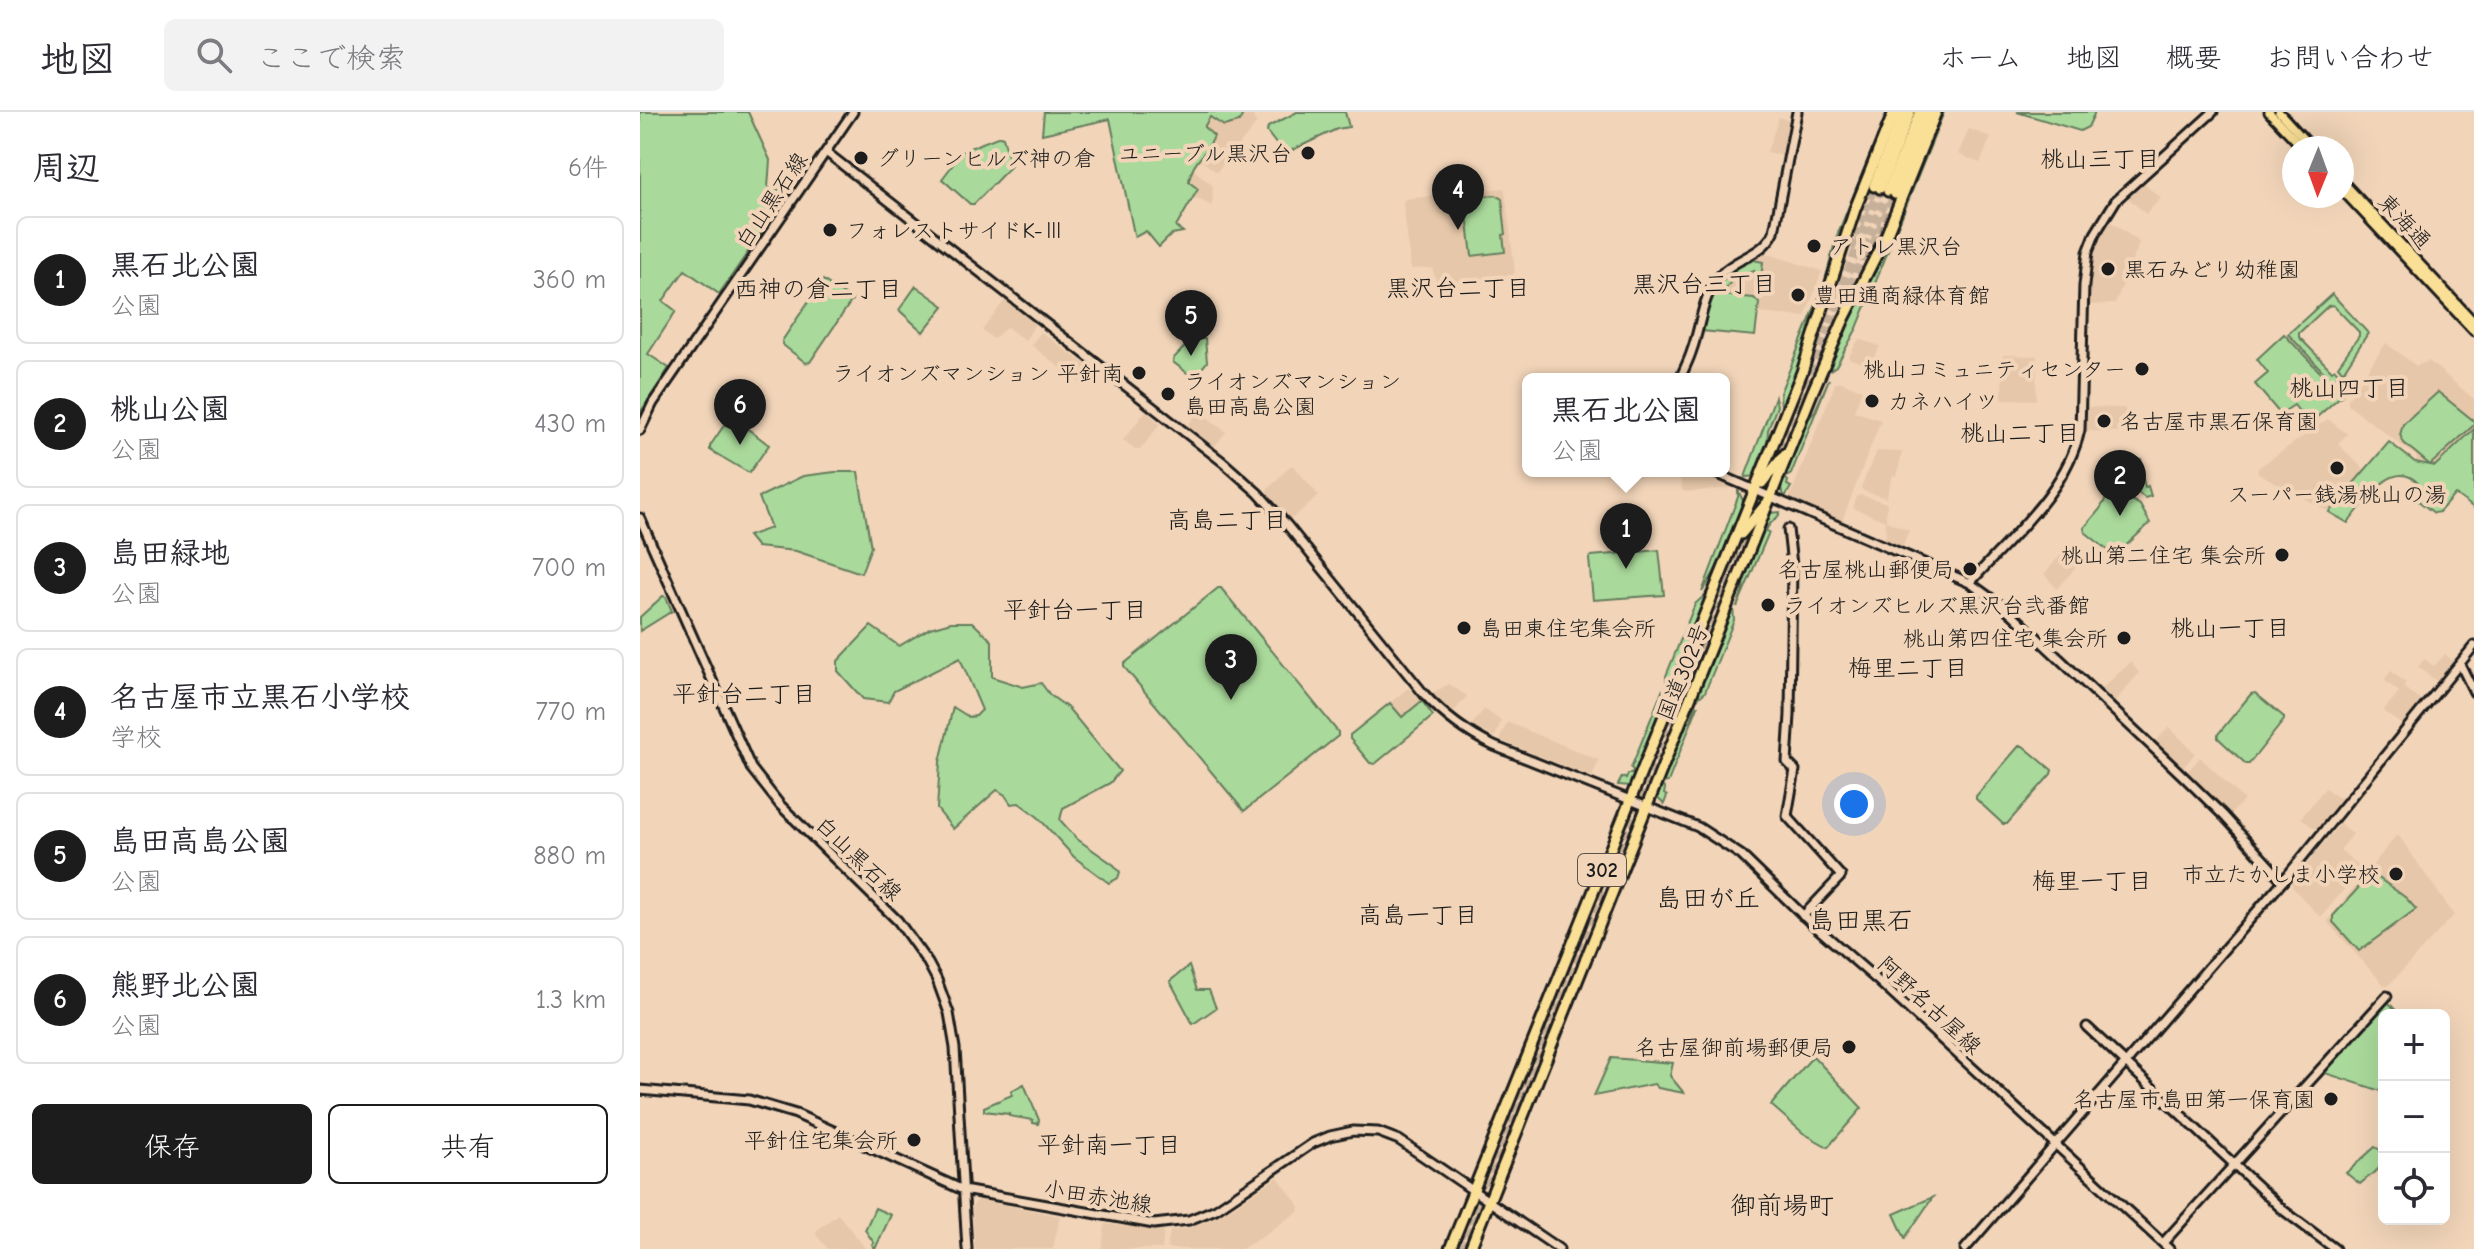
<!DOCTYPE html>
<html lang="ja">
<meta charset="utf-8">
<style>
body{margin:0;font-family:"Comic Neue","Klee One",sans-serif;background:#f2f2f3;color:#2b2b33}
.controls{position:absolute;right:24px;bottom:24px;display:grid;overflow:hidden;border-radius:12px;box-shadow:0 8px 32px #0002}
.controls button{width:72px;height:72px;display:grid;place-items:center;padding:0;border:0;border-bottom:2px solid #e1e1e2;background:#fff;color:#2b2b33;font:40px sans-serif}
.compass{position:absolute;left:1642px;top:24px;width:72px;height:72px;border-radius:50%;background:#fff;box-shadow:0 8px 32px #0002;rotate:181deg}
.you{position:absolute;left:1214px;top:692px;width:28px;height:28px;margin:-20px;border:6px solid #fff;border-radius:50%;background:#1a73e8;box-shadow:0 0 0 12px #1a73e833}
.badge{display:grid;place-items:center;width:52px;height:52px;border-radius:50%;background:#1c1c1c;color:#fff;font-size:26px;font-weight:700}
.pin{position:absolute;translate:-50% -66px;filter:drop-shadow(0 2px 4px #0008)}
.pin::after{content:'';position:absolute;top:42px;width:28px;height:24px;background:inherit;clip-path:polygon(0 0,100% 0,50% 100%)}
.popup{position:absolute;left:882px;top:261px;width:208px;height:104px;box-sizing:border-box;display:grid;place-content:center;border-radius:12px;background:#fff;filter:drop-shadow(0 2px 6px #0005);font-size:26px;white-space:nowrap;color:#7c7c81}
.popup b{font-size:30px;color:#2b2b33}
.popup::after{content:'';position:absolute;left:50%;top:100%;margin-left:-16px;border:16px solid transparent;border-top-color:#fff}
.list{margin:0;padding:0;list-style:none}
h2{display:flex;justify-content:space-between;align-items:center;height:104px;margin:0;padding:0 32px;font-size:34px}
h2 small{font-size:26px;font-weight:400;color:#7c7c81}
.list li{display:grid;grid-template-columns:52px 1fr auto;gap:24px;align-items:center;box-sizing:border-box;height:128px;margin:0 16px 16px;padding:0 16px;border:2px solid #e1e1e2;border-radius:12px}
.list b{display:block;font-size:30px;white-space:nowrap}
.list p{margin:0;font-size:26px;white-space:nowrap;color:#7c7c81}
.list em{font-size:26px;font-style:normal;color:#7c7c81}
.actions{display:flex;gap:16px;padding:24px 32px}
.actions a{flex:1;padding:18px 0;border:2px solid #1c1c1c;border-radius:12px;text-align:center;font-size:28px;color:#1c1c1c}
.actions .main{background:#1c1c1c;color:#fff}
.icon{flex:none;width:44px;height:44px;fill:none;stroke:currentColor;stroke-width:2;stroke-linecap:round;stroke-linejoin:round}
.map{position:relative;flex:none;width:1834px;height:1137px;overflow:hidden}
header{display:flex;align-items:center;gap:48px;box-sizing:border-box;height:112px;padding:0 40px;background:#fff;border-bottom:2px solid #e1e1e2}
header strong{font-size:38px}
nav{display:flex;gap:44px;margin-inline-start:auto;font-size:28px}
.search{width:560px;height:72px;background:#f2f2f3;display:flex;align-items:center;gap:20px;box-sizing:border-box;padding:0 28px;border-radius:12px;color:#7c7c81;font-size:30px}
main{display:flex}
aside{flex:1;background:#fff}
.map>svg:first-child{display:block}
.built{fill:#e6c7a9}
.green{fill:#aada9b;stroke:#637b5c;stroke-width:2}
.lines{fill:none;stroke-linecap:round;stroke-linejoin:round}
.highway-tunnel{stroke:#c7b09a;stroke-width:9;stroke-dasharray:9 4.5;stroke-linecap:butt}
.secondary-casing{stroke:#1c1c1c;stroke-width:13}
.primary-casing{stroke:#1c1c1c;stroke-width:13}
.highway-casing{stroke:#1c1c1c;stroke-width:15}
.secondary{stroke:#f2d5b9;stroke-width:7}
.primary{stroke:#fadf96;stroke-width:7}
.highway{stroke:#fadf96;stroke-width:9}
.poi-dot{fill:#1c1c1c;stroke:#f2d5b9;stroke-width:3}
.labels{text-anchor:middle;stroke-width:8;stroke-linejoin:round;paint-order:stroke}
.shield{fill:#f2d5b9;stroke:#5c544b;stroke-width:2}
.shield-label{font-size:20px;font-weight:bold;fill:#1c1c1c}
.poi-label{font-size:22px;fill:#1c1c1c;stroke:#f2d5b9;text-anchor:end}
.street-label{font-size:22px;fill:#1c1c1c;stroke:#f2d5b9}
.neighbourhood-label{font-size:24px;fill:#1c1c1c;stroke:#f2d5b9}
.quarter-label{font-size:26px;fill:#1c1c1c;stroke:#f2d5b9}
</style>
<header>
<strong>地図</strong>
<div class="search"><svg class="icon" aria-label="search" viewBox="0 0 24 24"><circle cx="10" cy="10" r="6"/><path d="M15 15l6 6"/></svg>ここで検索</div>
<nav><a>ホーム</a><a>地図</a><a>概要</a><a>お問い合わせ</a></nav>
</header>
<main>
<aside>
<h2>周辺<small>6件</small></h2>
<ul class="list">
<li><span class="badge">1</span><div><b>黒石北公園</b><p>公園</p></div><em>360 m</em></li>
<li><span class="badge">2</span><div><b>桃山公園</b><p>公園</p></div><em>430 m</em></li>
<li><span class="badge">3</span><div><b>島田緑地</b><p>公園</p></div><em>700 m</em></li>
<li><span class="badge">4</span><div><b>名古屋市立黒石小学校</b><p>学校</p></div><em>770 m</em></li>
<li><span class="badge">5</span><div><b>島田高島公園</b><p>公園</p></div><em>880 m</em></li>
<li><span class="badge">6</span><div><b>熊野北公園</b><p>公園</p></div><em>1.3 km</em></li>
</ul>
<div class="actions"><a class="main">保存</a><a>共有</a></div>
</aside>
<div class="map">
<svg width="1834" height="1137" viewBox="0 0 1834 1137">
<rect width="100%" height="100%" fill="#f2d5b9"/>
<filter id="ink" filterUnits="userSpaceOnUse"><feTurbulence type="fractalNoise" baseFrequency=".0125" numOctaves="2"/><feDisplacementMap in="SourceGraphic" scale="16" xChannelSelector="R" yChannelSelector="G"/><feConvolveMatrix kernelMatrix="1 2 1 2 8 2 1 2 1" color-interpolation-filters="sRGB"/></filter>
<g filter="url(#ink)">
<!-- built -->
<g class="built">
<path d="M604 0H616L613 6 617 11 577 60 560 48 569 37 563 16 570 5 599 10Z"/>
<path d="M1139 5 1152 10 1145 45 1127 40Z"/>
<path d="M1329 17 1351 25 1340 51 1318 42Z"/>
<path d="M552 56 573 74 572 94 553 85 558 77 549 70Z"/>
<path d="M1500 69 1521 86 1506 102 1485 83Z"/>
<path d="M863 76 865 78 875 160 872 163 797 172 792 156 771 157 763 90 765 87Z"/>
<path d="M1465 109H1470L1498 129 1499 132 1475 192 1449 193 1446 191V175L1451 141Z"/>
<path d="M1122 140 1182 159 1165 205 1118 201 1115 224 1062 219 1067 196 1085 162Z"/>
<path d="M365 188 395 212 385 229 367 215 353 227 342 218Z"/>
<path d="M401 220 457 261 446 276 391 233Z"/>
<path d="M1219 227 1240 234 1233 250 1229 249 1227 253 1208 246Z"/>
<path d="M1746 231 1776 254 1789 249 1834 287V317L1795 354 1775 350 1777 345 1708 293V287Z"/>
<path d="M1363 243 1397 244 1396 288 1362 287Z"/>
<path d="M1199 269 1222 278 1214 299 1241 308 1202 409 1198 410 1150 390 1149 387 1195 272Z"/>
<path d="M1445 295 1484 296 1486 299V320L1442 319Z"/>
<path d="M506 299 520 312 500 338H496L483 328Z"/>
<path d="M559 299 586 320 574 335 547 314Z"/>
<path d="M1688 307 1707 322 1698 332 1725 358 1689 400 1618 361V356Z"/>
<path d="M1237 339 1262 340 1257 364 1253 363 1246 386 1223 379 1221 375Z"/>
<path d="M650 354H654L679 384 650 408 627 381V378Z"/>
<path d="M1040 359H1064L1094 372 1091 376 1045 380 1042 378Z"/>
<path d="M1221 383 1247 391 1246 409 1269 418 1262 436 1243 428 1246 424 1245 409 1213 396 1217 384Z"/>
<path d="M1424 439 1439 452 1417 477 1404 462Z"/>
<path d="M1805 542 1813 549 1796 569 1778 555 1784 547 1794 554Z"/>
<path d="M1491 550 1499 561 1475 590H1471L1459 579Z"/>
<path d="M1751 559 1766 571 1763 575 1781 588 1762 613 1743 599 1759 580 1744 568Z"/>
<path d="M809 572 827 584 813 601 792 581Z"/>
<path d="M768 576 782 589 762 605 750 591Z"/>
<path d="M844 597 861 609 855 625 831 614Z"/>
<path d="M867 610 959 648 952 665 862 629 860 626Z"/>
<path d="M1529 615 1555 641 1544 655H1540L1514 631Z"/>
<path d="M1560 645 1604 688 1590 703 1548 663V659Z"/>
<path d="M1685 676 1701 687 1676 718 1661 706Z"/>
<path d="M1700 711 1713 722 1700 738 1722 756 1682 804H1679L1652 775V771Z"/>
<path d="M1756 724H1759L1814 803 1748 874H1745L1688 811V808Z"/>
<path d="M638 1065 660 1095 659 1099 615 1129 602 1137H527L530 1119 549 1116 579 1104Z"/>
<path d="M338 1088 420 1104 413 1137H335L332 1094Z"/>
<path d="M198 1102 226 1137H188L176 1123 177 1118Z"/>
<path d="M465 1112 524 1119 522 1137H462Z"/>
</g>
<!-- green -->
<g class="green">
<path d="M0 0H108L130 48 128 76 150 79 79 182 45 158 23 189 36 199 8 242 29 256 0 301Z"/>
<path d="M404 0H604L599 10 584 14 570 5 564 15 574 24C568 41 550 52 549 70L558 77 536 115 543 120 532 122 519 135 506 119 495 125 494 122 470 7 402 22Z"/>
<path d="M657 0H705L709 15 697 17 644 42 627 20 628 15Z"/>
<path d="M1247 0H1250L1160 253 1132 321 1141 295 1140 281 1184 173 1196 126Z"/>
<path d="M1301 0H1304L1217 216 1196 254 1187 260 1170 298 1205 215 1260 103Z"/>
<path d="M1377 0H1455L1448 15 1440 19Z"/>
<path d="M360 24 363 25 371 54 334 92H330L302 67 324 38Z"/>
<path d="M856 83 862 87 866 122 863 123 865 140 832 144 825 86Z"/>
<path d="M1114 148 1123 150 1119 181 1114 158 1091 169 1082 183 1114 186 1119 191 1115 224 1062 219C1071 182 1076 162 1114 148Z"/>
<path d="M183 168 212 188 170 250 166 251 143 233 142 229Z"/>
<path d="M276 174 304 194 283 220 259 198Z"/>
<path d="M1692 182 1728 221 1703 260 1698 254 1719 224V220L1693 193 1688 194 1659 221V225L1692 259 1695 257 1700 263 1691 268 1648 222Z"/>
<path d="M1644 222 1702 283 1669 312 1654 293 1640 302 1615 272 1628 261 1617 247Z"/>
<path d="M552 227H565L567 250 554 266 533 250 534 246Z"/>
<path d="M1189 267 1151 362 1145 366 1148 369 1147 373 1151 375 1145 385 1139 373 1164 312 1175 299Z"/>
<path d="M1798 280 1834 309V313L1790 353 1764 331 1760 323 1763 312Z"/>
<path d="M1135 285 1137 294 1128 318 1127 336 1116 364 1105 365Z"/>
<path d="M92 305 129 333 109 361 70 338V334L89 306Z"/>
<path d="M1834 317V396L1815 382 1799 400 1794 401 1773 385 1778 371C1752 344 1724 392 1708 411L1689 400 1749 330 1775 350 1795 354Z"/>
<path d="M1501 347 1503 355 1500 356 1505 375 1508 374 1511 384 1505 386 1480 368 1486 352Z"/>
<path d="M195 360H218L231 435 221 461 156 439 117 435 108 424 131 416 119 385 163 364Z"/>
<path d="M1472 376 1500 393 1510 411 1475 444 1445 420 1444 416 1460 397Z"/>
<path d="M1098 378 1104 391C1092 423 1080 454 1062 480L1098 385Z"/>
<path d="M1140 400C1138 409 1130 407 1126 419L1129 420 1097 495 1103 477 1104 460 1129 401Z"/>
<path d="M1019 438 1024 483 953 488 949 447 951 444Z"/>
<path d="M1073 467 1074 468 1022 595 1027 578 1026 564 1055 492 1065 483Z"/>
<path d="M578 476H581L698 620V624L604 699 484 555V552Z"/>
<path d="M1097 478 1099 480 1093 495 1094 508 1065 580 1055 589 1046 606Z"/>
<path d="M23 484 26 485 32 499 0 519V505Z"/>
<path d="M311 510H332L352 529V565L383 575 401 571 410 583 428 596 480 659 470 671 423 696 420 708 437 727 474 753 480 760 478 766 469 771 434 745 398 705 379 691 371 692 365 683 357 678 313 717 297 697 300 650 313 595 329 605 336 604 342 598 320 546 254 579 248 590 223 587 198 559V549L231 514 259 534 290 516Z"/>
<path d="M1023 577 1017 595 1018 608 990 674 978 673 982 665 986 667 988 662H992L993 658 991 656Z"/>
<path d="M1615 581 1644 605V608L1609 652H1606L1578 626V622L1611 582Z"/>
<path d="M782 589 793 604 735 652 730 651 710 627V623L750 591 762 605Z"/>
<path d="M1056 593 1058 594 1028 670 1023 671 1022 674 1025 677 1024 682 1027 684 1024 692 1015 684 1042 617 1051 608Z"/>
<path d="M1379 634H1383L1412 658 1411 662 1367 712H1363L1336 687V684Z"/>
<path d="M1736 764 1766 786 1776 797 1719 839 1693 810V804L1720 774H1726Z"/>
<path d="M549 854 557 878H569L576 896 553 912 530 869Z"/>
<path d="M1746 891H1749L1760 903H1744V980L1685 961 1684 959Z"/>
<path d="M1173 944 1222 996 1188 1035 1163 1021 1131 993Z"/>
<path d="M971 946 1033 951 1030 964 1044 981 1018 976 1014 972 954 984Z"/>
<path d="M384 972 399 1008 398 1012 393 1011V1008L369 1004V1002L344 999V995L372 983 371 979Z"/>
<path d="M1735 1035 1744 1040V1052L1720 1072 1706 1061Z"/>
<path d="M1293 1085 1265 1126 1254 1102Z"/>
<path d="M235 1096 251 1103 235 1137 232 1133 234 1131 225 1118Z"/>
</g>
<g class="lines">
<!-- highway-tunnel -->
<g class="highway-tunnel">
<path d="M1211 137 1234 74"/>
<path d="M1228 145 1255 82"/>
<path d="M1187 237 1248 79"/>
<path d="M815 1137 1178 239 1240 76"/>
<path d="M824 1137 929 877"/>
</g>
<!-- secondary casing -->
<g class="secondary-casing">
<g id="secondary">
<path d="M186 40 583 350 618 381 647 413 784 582C805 605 827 621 854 634L1058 715 1101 743 1168 808 1236 867 1529 1137"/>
<path d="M1040 267C1044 257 1049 248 1052 238 1061 214 1062 182 1081 162 1097 145 1123 143 1134 120L1157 0"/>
<path d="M0 318 13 291 213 0"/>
<path d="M1071 359 1330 471 1370 500 1542 663 1584 704 1643 769"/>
<path d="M0 406 111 656 140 693 258 809 288 851 297 868 309 901 315 936 327 1137"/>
<path d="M1148 417 1152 453 1150 603 1147 650 1155 658 1147 704 1201 764 1163 804"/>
<path d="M1330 471C1371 424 1426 380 1440 318L1444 173 1448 140 1455 122 1476 88 1573 0"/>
<path d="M1820 552 1834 580"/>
<path d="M1447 915 1643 1098 1695 1137"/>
<path d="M0 978 109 988 156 1002 323 1078 514 1112 549 1108 576 1097 673 1031 690 1024 713 1019 738 1020 759 1028 919 1137"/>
<path d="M1523 1131 1747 884"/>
<path d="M1325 1137 1643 769 1834 534"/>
</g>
</g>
<!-- primary casing -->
<g class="primary-casing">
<g id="primary">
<path d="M1629 0 1663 36"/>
<path d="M1639 0 1672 36"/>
<path d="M1702 69 1834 210"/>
<path d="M1702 78 1834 219"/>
</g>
</g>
<!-- highway casing -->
<g class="highway-casing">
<g id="highway">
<path d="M1234 74 1263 0"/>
<path d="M1240 76 1270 0"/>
<path d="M1248 79 1280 0"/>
<path d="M1255 82 1288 0"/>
<path d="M1122 371 1145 342"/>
<path d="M1101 422 1127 391"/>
<path d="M810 1137 1162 260 1215 97 1254 0"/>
<path d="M830 1137 1172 281 1204 207 1246 124 1296 0"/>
</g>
</g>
<!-- secondary -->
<use href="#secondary" class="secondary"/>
<!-- primary -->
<use href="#primary" class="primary"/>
<!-- highway -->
<use href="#highway" class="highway"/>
</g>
</g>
<!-- markers -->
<g class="poi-dot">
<circle cx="668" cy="41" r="8"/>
<circle cx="221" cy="46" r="8"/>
<circle cx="190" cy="118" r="8"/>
<circle cx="1174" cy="134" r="8"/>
<circle cx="1468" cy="157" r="8"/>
<circle cx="1158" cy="183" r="8"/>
<circle cx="1502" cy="257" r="8"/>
<circle cx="499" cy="261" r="8"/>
<circle cx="528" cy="282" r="8"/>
<circle cx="1232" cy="289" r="8"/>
<circle cx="1464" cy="309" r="8"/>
<circle cx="1697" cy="356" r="8"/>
<circle cx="1642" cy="443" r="8"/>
<circle cx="1330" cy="457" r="8"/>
<circle cx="1128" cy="493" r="8"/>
<circle cx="824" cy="516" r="8"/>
<circle cx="1484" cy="526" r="8"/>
<circle cx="1756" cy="762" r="8"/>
<circle cx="1209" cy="935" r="8"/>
<circle cx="1691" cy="987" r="8"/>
<circle cx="274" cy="1028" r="8"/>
</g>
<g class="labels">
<!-- shield labels -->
<rect class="shield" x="938" y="742" width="48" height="32" rx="6"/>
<g class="shield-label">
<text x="962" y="765">302</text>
</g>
<!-- poi labels -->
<g class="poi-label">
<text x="652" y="49">ユニーブル黒沢台</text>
<text x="237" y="54" text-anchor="start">グリーンヒルズ神の倉</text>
<text x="206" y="126" text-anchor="start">フォレストサイドK-Ⅲ</text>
<text x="1190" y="142" text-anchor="start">アトレ黒沢台</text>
<text x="1484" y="165" text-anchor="start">黒石みどり幼稚園</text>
<text x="1174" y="191" text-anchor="start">豊田通商緑体育館</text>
<text x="1486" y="265">桃山コミュニティセンター</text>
<text x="483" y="269">ライオンズマンション 平針南</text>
<text x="544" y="277" text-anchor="start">ライオンズマンション<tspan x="544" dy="25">島田高島公園</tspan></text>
<text x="1248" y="297" text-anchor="start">カネハイツ</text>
<text x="1480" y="317" text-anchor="start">名古屋市黒石保育園</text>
<text x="1697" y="390" text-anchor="middle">スーパー銭湯桃山の湯</text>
<text x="1626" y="451">桃山第二住宅 集会所</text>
<text x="1314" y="465">名古屋桃山郵便局</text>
<text x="1144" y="501" text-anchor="start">ライオンズヒルズ黒沢台弐番館</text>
<text x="840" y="524" text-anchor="start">島田東住宅集会所</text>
<text x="1468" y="534">桃山第四住宅 集会所</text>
<text x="1740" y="770">市立たかしま小学校</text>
<text x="1193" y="943">名古屋御前場郵便局</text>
<text x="1675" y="995">名古屋市島田第一保育園</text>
<text x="258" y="1036">平針住宅集会所</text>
</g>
<!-- street labels -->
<g class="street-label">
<text transform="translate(131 88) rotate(-56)" y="8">白山黒石線</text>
<text transform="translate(1765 109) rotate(47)" y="8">東海通</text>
<text transform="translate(1042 560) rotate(-68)" y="8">国道302号</text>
<text transform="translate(219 746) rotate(44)" y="8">白山黒石線</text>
<text transform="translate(1290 893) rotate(43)" y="8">阿野名古屋線</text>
<text transform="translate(458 1084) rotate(9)" y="8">小田赤池線</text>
</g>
<!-- neighbourhood labels -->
<g class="neighbourhood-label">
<text x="1460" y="55">桃山三丁目</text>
<text x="1064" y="180">黒沢台三丁目</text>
<text x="818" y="184">黒沢台二丁目</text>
<text x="178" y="185">西神の倉二丁目</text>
<text x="1709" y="284">桃山四丁目</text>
<text x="1380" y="329">桃山二丁目</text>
<text x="587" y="416">高島二丁目</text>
<text x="435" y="506">平針台一丁目</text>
<text x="1590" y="524">桃山一丁目</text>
<text x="1268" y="564">梅里二丁目</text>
<text x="104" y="590">平針台二丁目</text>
<text x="1452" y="777">梅里一丁目</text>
<text x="778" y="811">高島一丁目</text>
<text x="469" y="1041">平針南一丁目</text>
</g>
<!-- quarter labels -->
<g class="quarter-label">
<text x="1068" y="795">島田が丘</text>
<text x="1221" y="817">島田黒石</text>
<text x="1142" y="1102">御前場町</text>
</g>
</g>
</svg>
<div class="controls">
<button>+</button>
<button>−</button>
<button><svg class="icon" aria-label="locate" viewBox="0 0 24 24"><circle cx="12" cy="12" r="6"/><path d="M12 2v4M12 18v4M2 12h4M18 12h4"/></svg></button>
</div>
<svg class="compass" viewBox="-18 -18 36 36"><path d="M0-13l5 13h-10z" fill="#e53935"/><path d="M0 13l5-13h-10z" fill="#7c7c81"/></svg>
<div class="you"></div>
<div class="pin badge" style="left:986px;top:457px">1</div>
<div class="popup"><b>黒石北公園</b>公園</div>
<div class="pin badge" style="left:1480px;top:404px">2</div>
<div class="pin badge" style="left:591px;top:588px">3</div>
<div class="pin badge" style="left:818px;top:118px">4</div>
<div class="pin badge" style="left:551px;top:244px">5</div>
<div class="pin badge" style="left:100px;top:333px">6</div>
</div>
</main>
